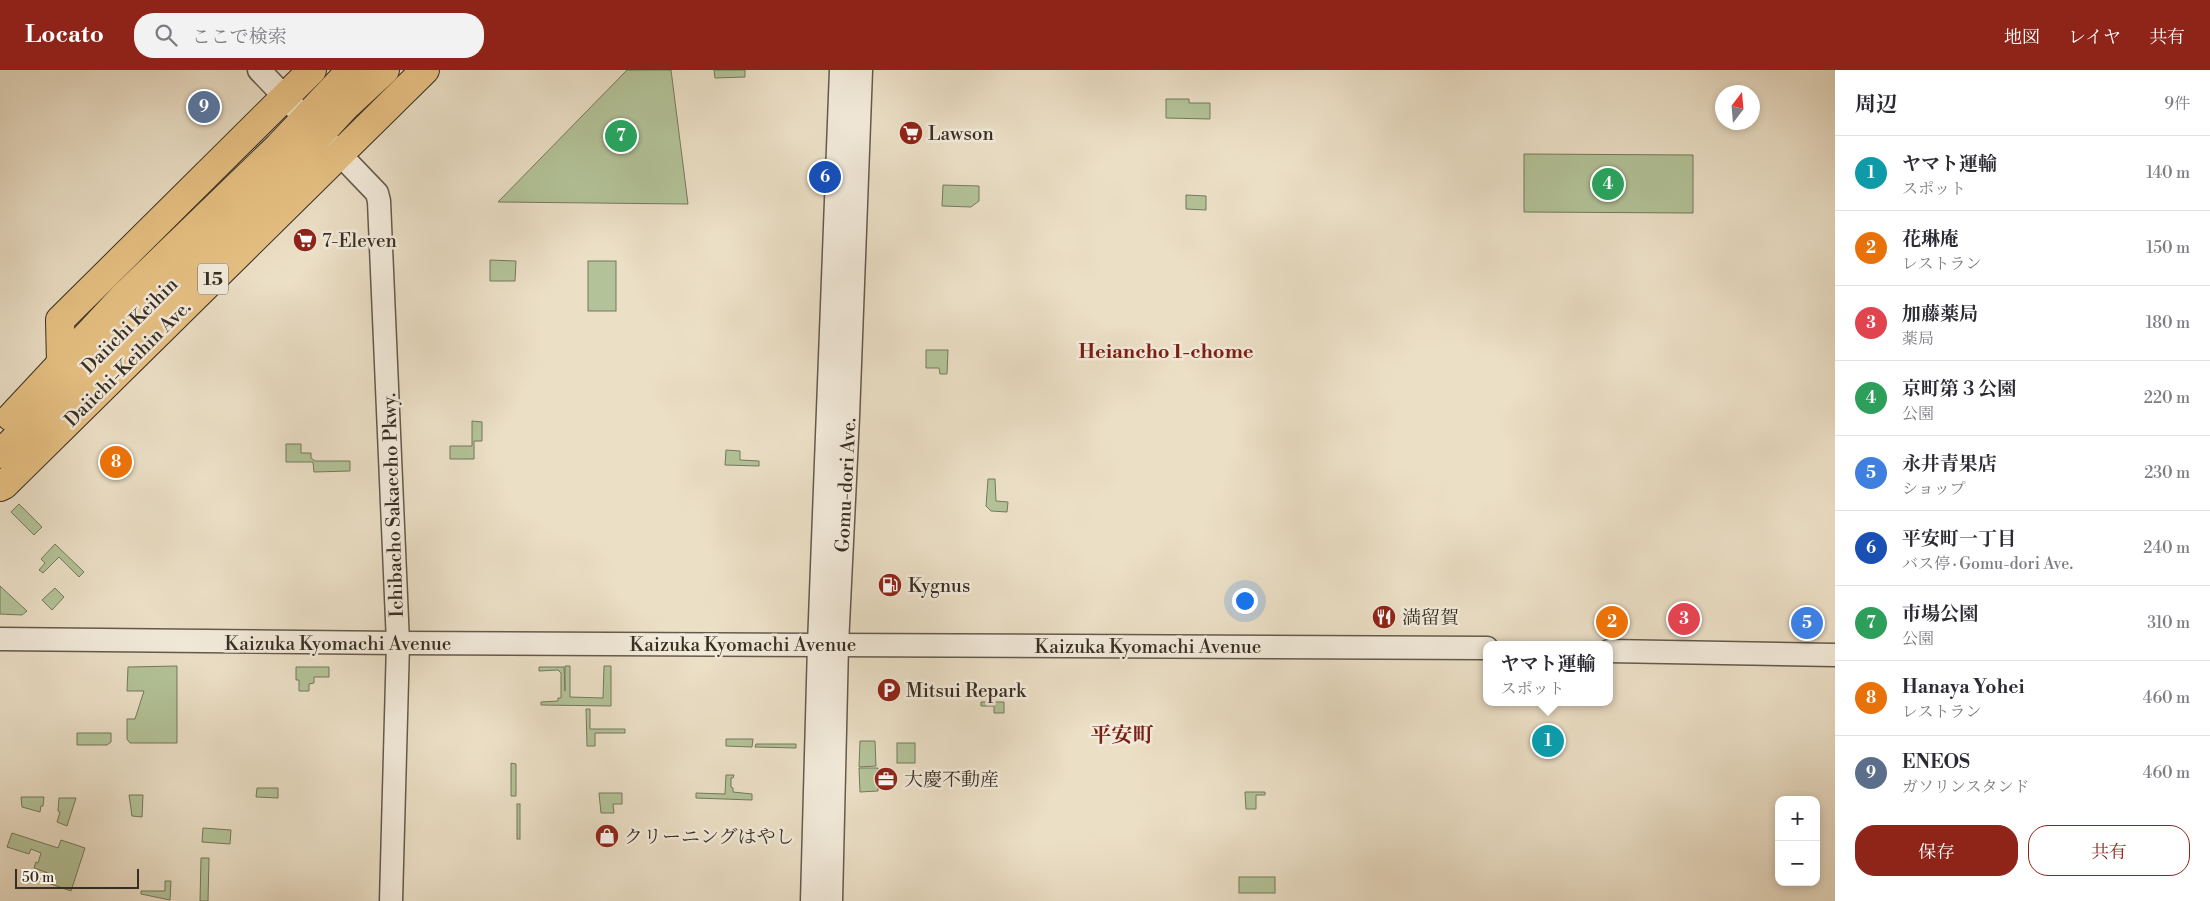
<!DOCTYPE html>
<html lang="ja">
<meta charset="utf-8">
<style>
body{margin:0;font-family:"Libre Bodoni","Noto Serif JP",serif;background:#f2f2f3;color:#2b2b33}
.controls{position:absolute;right:15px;bottom:15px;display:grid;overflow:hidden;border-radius:10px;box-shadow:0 2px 8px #0003}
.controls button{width:45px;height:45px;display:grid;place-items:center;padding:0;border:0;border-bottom:1px solid #e1e1e2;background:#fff;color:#2b2b33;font:25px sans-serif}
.compass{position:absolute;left:1715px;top:15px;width:45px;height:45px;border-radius:50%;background:#fff;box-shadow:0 2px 8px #0003;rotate:16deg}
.scale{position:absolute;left:15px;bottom:12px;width:124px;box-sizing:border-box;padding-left:5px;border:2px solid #372e23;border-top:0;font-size:14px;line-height:18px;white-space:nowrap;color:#372e23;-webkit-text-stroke:4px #f2eada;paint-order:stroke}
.you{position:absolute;left:1244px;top:530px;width:18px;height:18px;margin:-12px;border:4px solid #fff;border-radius:50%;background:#1a73e8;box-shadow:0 0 0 8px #1a73e833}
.badge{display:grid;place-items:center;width:32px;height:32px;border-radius:50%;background:#8f2418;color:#fff;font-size:16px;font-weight:700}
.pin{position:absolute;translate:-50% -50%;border:2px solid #fff;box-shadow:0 1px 5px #0006}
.popup{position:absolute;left:1483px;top:571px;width:130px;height:65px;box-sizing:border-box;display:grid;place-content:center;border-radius:10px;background:#fff;filter:drop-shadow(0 1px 4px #0005);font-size:16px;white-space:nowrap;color:#7c7c81}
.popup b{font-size:19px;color:#2b2b33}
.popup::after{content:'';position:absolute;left:50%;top:100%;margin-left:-10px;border:10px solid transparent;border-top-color:#fff}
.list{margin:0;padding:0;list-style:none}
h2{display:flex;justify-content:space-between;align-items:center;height:65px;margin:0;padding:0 20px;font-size:21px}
h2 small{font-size:16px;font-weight:400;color:#7c7c81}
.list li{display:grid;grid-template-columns:32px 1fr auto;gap:15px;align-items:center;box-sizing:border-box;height:75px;padding:0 20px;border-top:1px solid #e1e1e2}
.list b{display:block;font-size:19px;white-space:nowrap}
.list p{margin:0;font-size:16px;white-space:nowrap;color:#7c7c81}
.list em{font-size:16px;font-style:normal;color:#7c7c81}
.actions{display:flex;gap:10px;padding:15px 20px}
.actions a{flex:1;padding:11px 0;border:1px solid #8f2418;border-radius:20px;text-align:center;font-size:18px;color:#8f2418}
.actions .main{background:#8f2418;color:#fff}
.icon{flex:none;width:28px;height:28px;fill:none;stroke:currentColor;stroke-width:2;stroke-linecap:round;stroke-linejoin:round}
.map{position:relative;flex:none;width:1835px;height:831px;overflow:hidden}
header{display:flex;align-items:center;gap:30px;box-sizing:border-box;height:70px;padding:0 25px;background:#8f2418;color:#fff}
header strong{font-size:24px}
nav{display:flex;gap:28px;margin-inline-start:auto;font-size:18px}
.search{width:350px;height:45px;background:#f2f2f3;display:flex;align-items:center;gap:12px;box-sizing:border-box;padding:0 18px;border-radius:20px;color:#7c7c81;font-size:19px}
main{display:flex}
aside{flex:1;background:#fff}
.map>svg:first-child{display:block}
.green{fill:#b3c298;stroke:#75785e}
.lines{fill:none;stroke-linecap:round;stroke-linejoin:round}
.minor-casing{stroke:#645a4c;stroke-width:25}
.highway-casing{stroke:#372e23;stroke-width:30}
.minor{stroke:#f2eada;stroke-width:22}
.highway{stroke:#e6c083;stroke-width:28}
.labels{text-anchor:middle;stroke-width:5;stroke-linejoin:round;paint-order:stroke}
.shield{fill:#f2eada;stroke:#6f665a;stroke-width:1}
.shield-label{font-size:18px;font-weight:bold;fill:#372e23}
.poi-label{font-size:19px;fill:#372e23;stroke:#f2eada;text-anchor:start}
.street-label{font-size:19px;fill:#372e23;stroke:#f2eada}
.neighbourhood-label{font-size:20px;font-weight:bold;fill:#7a1f14;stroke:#f2eada}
.quarter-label{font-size:21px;font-weight:bold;fill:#7a1f14;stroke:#f2eada}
</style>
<header>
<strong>Locato</strong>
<div class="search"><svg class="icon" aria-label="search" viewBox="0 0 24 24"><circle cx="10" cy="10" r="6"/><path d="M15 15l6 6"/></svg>ここで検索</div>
<nav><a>地図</a><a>レイヤ</a><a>共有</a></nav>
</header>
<main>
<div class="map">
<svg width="1835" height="831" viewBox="0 0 1835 831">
<rect width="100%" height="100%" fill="#ebdfc6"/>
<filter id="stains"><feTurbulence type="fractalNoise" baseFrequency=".004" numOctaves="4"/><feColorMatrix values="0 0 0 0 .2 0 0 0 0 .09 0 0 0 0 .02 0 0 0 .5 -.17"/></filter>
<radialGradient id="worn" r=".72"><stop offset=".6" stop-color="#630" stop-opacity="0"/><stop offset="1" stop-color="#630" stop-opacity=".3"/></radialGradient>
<!-- green -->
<g class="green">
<path d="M627 0H671L688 134 498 132Z"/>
<path d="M714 0H745V7L715 8Z"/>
<path d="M1166 29H1189V33H1210V49L1166 48Z"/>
<path d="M1524 84 1693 85V143L1524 142Z"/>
<path d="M943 115 979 116V131L971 137 942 136Z"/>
<path d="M1186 125 1206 126V140L1186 139Z"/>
<path d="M490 190 516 191 515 211H490Z"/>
<rect x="588" y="191" width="28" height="50"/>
<path d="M926 280H948L947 304H940L939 298H926Z"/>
<path d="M472 351 482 352V371H474V389H450V376H472Z"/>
<path d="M286 374H301V383H311V388L315 391H350V401L314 402 313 392H286Z"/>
<path d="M726 380 740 381V390L759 391V396L725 395Z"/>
<path d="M988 409H995L996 431 1008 432 1007 442 991 441 986 436Z"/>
<path d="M19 434 42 457 34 465 11 442Z"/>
<path d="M55 474 84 502 79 507 59 487 43 503 39 500 45 493 41 489Z"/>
<path d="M0 516 27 541 22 545 0 544Z"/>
<path d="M55 518 64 527 52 540 42 530Z"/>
<path d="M177 596V673H130L127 669V649H135L144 621H127L128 597Z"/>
<path d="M565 596H570V627L603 628 604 596H611V636L541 635V632L558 631V628H561V603L558 600 539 601V597H564L565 621Z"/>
<path d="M296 597H329V607H314V613L309 614V621H299V610H296Z"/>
<path d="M981 632H1004V643H994V636H981Z"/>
<path d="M586 639H590V659H625V663H595V676H587Z"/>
<path d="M77 663H111V672L107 675H77Z"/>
<path d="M726 669H753L752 677 726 676Z"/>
<path d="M860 671H875L876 696 859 697Z"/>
<rect x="897" y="673" width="18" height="20"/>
<path d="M756 674H796V678L755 677Z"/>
<path d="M511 693 516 694V726H511Z"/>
<path d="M859 698H878V721L860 722Z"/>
<path d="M726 705H734L733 708H731V717L733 718V722L752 724V730L696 728V723L725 724Z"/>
<path d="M257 718H278V728L256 727Z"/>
<path d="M1245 722H1265V725H1256V739H1246Z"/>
<path d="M599 723H622V734H613L614 743H601Z"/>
<path d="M129 725H143L142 747 132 746Z"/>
<path d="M21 727H44L43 736H41L40 742 22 737Z"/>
<path d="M59 728H76L67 756 57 752 60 742 58 741Z"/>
<rect x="517" y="734" width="3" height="35"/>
<path d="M203 758 231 760 230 774 202 772Z"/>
<path d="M12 763 58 778 61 770 85 778 71 821 45 812 48 803 34 798 36 792 38 793 41 783 31 779 29 784 7 777Z"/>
<path d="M201 788H209L208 831H200Z"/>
<rect x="1239" y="807" width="36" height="16"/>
<path d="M165 811H171L170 830 141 824V821H165Z"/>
</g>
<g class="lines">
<!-- minor casing -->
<g class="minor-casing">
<g id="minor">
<path d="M259 0 377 123 379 131 398 573 391 831"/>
<path d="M0 569 398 573 1487 578"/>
<path d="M1609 581 1835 585"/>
<path d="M812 831 819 575 841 0"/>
<path d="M831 831 837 575 848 347 861 0"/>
</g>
</g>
<!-- highway casing -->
<g class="highway-casing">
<g id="highway">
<path d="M61 294 60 250 312 0"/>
<path d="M11 347 123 227 279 76 351 0"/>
<path d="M0 384 295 91 345 37 385 0"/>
<path d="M0 417 4 415 425 0"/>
</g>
</g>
<!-- minor -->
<use href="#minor" class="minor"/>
<!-- highway -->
<use href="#highway" class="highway"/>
</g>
<!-- icons -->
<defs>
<g id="supermarket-disc" transform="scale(1.25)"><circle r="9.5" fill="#8f2418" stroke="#f2eada"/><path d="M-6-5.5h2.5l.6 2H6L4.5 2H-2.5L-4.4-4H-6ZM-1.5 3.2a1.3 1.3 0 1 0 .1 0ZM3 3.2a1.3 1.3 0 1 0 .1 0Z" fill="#fff"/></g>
<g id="fuel-disc" transform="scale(1.25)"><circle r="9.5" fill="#8f2418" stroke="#f2eada"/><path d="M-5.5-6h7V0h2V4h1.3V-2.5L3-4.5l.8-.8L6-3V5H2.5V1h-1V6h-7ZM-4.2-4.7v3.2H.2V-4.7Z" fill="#fff"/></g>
<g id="restaurant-disc" transform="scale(1.25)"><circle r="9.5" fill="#8f2418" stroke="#f2eada"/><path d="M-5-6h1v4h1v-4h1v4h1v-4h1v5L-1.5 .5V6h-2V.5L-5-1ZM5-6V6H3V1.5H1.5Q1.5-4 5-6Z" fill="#fff"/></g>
<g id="parking-disc" transform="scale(1.25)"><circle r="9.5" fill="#8f2418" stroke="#f2eada"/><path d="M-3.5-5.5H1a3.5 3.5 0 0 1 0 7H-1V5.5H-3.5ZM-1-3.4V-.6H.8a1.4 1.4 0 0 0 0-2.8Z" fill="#fff"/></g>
<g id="office-disc" transform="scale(1.25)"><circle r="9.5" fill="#8f2418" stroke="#f2eada"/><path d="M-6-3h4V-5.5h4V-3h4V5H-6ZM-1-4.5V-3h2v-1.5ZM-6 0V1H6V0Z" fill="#fff"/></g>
<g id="shop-disc" transform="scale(1.25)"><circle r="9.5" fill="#8f2418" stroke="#f2eada"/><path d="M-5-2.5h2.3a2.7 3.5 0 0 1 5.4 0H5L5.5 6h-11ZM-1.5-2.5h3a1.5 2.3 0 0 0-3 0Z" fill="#fff"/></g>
</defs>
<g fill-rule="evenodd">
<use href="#supermarket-disc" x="911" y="63"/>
<use href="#supermarket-disc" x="305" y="170"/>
<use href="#fuel-disc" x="890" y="515"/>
<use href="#restaurant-disc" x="1384" y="547"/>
<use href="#parking-disc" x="889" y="620"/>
<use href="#office-disc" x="886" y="709"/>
<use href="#shop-disc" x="607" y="766"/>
</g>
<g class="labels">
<!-- shield labels -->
<rect class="shield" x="198" y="193.5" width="30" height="31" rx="4"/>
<g class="shield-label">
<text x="213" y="215">15</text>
</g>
<!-- poi labels -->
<g class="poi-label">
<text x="928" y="70">Lawson</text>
<text x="322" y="177">7-Eleven</text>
<text x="908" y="522">Kygnus</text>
<text x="1402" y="554">満留賀</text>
<text x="906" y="627">Mitsui Repark</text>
<text x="904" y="716">大慶不動産</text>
<text x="624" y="773">クリーニングはやし</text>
</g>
<!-- street labels -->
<g class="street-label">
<text transform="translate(129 255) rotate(-45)" y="7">Daiichi Keihin</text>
<text transform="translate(127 293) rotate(-45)" y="7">Daiichi-Keihin Ave.</text>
<text transform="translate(845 415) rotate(-87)" y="7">Gomu-dori Ave.</text>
<text transform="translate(392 435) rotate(-92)" y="7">Ichibacho Sakaecho Pkwy.</text>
<text x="338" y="580">Kaizuka Kyomachi Avenue</text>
<text x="743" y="581">Kaizuka Kyomachi Avenue</text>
<text x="1148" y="583">Kaizuka Kyomachi Avenue</text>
</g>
<!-- neighbourhood labels -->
<g class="neighbourhood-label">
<text x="1166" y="288">Heiancho 1-chome</text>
</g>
<!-- quarter labels -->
<g class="quarter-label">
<text x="1122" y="672">平安町</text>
</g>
</g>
<rect width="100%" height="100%" filter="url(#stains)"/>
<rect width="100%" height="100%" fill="url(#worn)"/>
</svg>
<div class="controls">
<button>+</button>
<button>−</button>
</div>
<svg class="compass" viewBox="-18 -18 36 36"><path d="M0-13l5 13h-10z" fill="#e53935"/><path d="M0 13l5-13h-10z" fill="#7c7c81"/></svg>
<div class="scale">50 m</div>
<div class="you"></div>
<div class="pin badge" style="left:1548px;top:671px;background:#0f9aa8">1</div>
<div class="popup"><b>ヤマト運輸</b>スポット</div>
<div class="pin badge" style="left:1612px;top:552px;background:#e8710a">2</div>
<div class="pin badge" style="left:1684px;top:549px;background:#e0444e">3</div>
<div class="pin badge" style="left:1608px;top:114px;background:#2e9e5b">4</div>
<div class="pin badge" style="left:1807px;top:553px;background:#3f7fe0">5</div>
<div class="pin badge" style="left:825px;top:107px;background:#1a4fb4">6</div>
<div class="pin badge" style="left:621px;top:66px;background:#2e9e5b">7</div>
<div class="pin badge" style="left:116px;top:392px;background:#e8710a">8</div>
<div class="pin badge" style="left:204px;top:37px;background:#5c6f8a">9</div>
</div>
<aside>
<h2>周辺<small>9件</small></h2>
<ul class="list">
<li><span class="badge" style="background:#0f9aa8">1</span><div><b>ヤマト運輸</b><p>スポット</p></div><em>140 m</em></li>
<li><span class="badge" style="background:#e8710a">2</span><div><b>花琳庵</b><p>レストラン</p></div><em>150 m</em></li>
<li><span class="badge" style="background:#e0444e">3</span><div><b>加藤薬局</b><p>薬局</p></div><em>180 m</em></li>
<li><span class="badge" style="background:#2e9e5b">4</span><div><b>京町第３公園</b><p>公園</p></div><em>220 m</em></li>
<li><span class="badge" style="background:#3f7fe0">5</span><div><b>永井青果店</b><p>ショップ</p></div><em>230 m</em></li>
<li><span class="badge" style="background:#1a4fb4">6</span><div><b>平安町一丁目</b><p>バス停 · Gomu-dori Ave.</p></div><em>240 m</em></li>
<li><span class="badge" style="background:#2e9e5b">7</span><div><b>市場公園</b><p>公園</p></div><em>310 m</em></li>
<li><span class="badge" style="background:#e8710a">8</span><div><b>Hanaya Yohei</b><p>レストラン</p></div><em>460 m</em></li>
<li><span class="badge" style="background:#5c6f8a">9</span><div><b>ENEOS</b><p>ガソリンスタンド</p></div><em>460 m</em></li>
</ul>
<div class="actions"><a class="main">保存</a><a>共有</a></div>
</aside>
</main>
